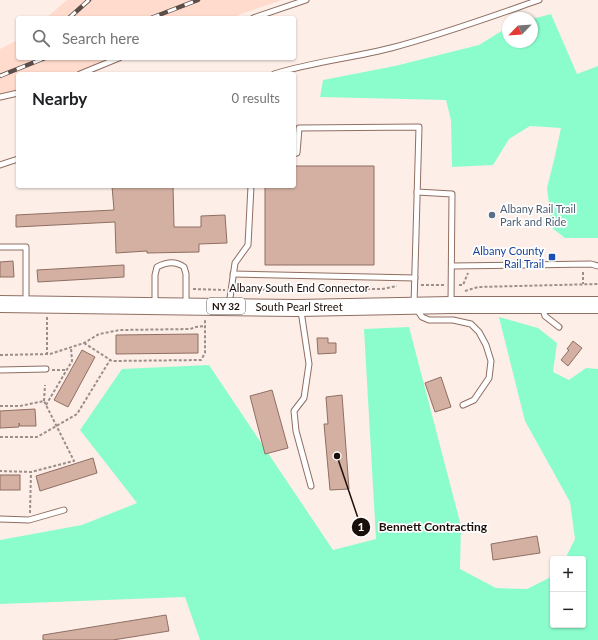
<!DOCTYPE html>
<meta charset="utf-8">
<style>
body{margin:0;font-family:Lato,sans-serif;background:#f6f6f6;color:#202124}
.controls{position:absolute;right:12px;bottom:12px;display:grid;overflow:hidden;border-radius:4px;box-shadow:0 1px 3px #0004}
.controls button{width:36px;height:36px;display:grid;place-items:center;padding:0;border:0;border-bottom:1px solid #e0e0e0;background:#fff;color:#202124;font:20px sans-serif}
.compass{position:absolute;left:502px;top:12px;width:36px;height:36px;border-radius:50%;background:#fff;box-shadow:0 1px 3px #0004;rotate:245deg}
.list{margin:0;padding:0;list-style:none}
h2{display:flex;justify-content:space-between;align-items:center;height:52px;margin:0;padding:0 16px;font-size:17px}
h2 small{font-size:13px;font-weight:400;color:#757577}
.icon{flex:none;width:22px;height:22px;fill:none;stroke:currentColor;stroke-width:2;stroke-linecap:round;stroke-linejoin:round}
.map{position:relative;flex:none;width:598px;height:640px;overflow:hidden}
.search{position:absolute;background:#fff;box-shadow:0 1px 3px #0004;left:16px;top:16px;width:280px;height:44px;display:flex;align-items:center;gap:10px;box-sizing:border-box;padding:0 14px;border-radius:4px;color:#757577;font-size:15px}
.panel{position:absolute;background:#fff;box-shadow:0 1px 3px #0004;left:16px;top:72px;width:280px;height:116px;border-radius:4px}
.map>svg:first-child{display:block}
.built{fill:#ffdbcd}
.green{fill:#8bfdcd}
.building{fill:#d3b0a2;stroke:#8f6f62}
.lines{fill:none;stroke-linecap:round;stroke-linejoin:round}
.lane-casing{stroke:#8f6f62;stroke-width:7}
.primary-casing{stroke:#8f6f62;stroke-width:18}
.path{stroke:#9c8e89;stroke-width:2;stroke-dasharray:3 2;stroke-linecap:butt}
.lane{stroke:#fff;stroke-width:5}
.primary{stroke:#fff;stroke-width:16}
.rail-casing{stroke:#5b4e49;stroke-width:4.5}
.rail{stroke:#fefefe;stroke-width:3;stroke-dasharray:9;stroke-linecap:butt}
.service-dot{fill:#5c6f8a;stroke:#fefefe;stroke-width:1.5}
.transit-dot{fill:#1a4fb4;stroke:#fefefe;stroke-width:1.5}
.labels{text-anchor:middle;stroke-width:3.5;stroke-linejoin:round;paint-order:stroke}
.shield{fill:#fefefe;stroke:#5f5753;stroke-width:1}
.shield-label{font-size:10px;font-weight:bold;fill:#1b0f0a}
.service-label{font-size:11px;fill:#4e5e75;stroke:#fefefe;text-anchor:start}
.transit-label{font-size:11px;fill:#164399;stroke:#fefefe;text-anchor:end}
.street-label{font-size:11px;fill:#1b0f0a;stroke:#fefefe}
.leader{fill:none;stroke:#1b0f0a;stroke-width:1.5}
.callout-dot{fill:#1b0f0a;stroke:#fefefe;stroke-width:1.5}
.mark-label{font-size:12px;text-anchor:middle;font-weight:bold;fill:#fff}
.callout-label{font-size:12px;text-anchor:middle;font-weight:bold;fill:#1b0f0a;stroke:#fefefe;stroke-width:3.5;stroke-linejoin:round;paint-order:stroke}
</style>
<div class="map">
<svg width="598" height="640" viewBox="0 0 598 640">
<rect width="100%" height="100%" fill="#fdeee8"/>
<!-- built -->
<g class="built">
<path d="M67 0H282L244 13 231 18H46Z"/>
<path d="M18 40V58H128L89 74H18V96L0 101V49Z"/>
</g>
<!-- green -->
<g class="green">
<path d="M551 14 577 74 598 66V238H565L552 228 547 188 555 156 561 128 530 126 509 139 493 165 452 167 451 120 446 100 320 97 323 80 395 66 479 45 508 27V42H532V19Z"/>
<path d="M499 317 538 328 557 343 553 372 569 380 586 368 598 369V640H200L185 597 0 604V540L82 525 137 503 80 430 122 369 209 365 333 550 376 539 364 329 409 327 461 526 460 569 496 588 527 589 553 576V625H583V559H565L575 539 570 502 525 421Z"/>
</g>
<!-- building -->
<g class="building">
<path d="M294 166H374V265H265V186H294Z"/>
<path d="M112 186H173L174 227H201V216L225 215 227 243 199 244V252L147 253V251L116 253 115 222 16 227V215L114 210Z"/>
<path d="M13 261 14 277H0V262Z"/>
<path d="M124 265V277L38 282 37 270Z"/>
<path d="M198 334V353L116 354V335Z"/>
<path d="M317 338H328V343H336V353L318 354Z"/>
<path d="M573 341 582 348 568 366 561 360 569 350 567 349Z"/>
<path d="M82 350 95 357 68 407 54 400Z"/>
<path d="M441 377 451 407 435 412 425 383Z"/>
<path d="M272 390 288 448 265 454 250 396Z"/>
<path d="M342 395 349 489 330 490 324 424H328L326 397Z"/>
<path d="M35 409 36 426H20L19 423V427L0 428V411Z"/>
<path d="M93 458 97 473 40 491 36 476Z"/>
<rect x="0" y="475" width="20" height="15"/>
<path d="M537 536 540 553 493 560 491 544Z"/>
<path d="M166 615 169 631 113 640H43V635Z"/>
</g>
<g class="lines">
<!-- lane casing -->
<g class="lane-casing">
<g id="lane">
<path d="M253 18 306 0"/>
<path d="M80 74 119 58"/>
<path d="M274 74C312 62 352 58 391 48 441 35 490 17 539 0"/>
<path d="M0 97 18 93"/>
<path d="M294 154 297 153 299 128 419 127 414 305 422 317 429 320H453L471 324 479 332 486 345 491 361 489 378 474 400 463 405"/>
<path d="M0 165 18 159"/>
<path d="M417 192 452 194 451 303"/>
<path d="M0 247H26V303"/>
<path d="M452 266 591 264 598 266"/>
<path d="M233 274 415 278"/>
<path d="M155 303V275L157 267C166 262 176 261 184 267L186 274V305"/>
<path d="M229 305 235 263 248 245 251 186"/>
<path d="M542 307 545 316 559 327"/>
<path d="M301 311 309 364 304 398 294 411 296 431 311 486"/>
<path d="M0 370 46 369"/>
<path d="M0 519 29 520 64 510"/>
</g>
</g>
<!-- primary casing -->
<g class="primary-casing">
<path id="primary" d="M0 304 297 308 451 305H598"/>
</g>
<!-- path -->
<g class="path">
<path d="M583 272V284"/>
<path d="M421 285H444"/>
<path d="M459 285H463L468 273"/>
<path d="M193 289 225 290"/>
<path d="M237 290 382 289 397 286"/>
<path d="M465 291 478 287 598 284"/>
<path d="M47 317V354"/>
<path d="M84 343 112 361 201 360 205 353V319"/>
<path d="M0 355 50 354 84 343 99 334 120 330 190 329 196 327 205 326"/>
<path d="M52 370H67"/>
<path d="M44 401 45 385"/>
<path d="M46 405 72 361 71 348"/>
<path d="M0 406H20L44 401 74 461 31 472 0 471"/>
<path d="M0 437H37L77 414 110 360"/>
<path d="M30 513 31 472"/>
</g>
<!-- lane -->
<use href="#lane" class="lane"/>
<!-- primary -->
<use href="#primary" class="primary"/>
<!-- rail casing -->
<g class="rail-casing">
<g id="rail">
<path d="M69 18 89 0"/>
<path d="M151 18 198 0"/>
<path d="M0 76 45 58"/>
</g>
</g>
<!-- rail -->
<use href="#rail" class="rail"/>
</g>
<!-- markers -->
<circle class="service-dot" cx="492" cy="215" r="4"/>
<rect class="transit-dot" x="548" y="253" width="8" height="8" rx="2"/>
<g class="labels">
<!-- shield labels -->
<rect class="shield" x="207" y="298" width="38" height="16" rx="3"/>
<g class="shield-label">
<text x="226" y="310">NY 32</text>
</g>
<!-- service labels -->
<g class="service-label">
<text x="500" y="213">Albany Rail Trail<tspan x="500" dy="13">Park and Ride</tspan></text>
</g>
<!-- transit labels -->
<g class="transit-label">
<text x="544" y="255">Albany County<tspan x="544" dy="13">Rail Trail</tspan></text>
</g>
<!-- street labels -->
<g class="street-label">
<text x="299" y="292">Albany South End Connector</text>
<text x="299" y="311">South Pearl Street</text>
</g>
</g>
<!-- callouts -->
<path class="leader" d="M337 456L361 527"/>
<g class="callout-dot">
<circle cx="337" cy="456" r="4"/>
<circle cx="361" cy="527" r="10"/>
</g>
<g class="mark-label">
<text x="361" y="531">1</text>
</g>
<g class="callout-label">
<text x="433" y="531">Bennett Contracting</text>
</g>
</svg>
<div class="controls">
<button>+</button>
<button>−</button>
</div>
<svg class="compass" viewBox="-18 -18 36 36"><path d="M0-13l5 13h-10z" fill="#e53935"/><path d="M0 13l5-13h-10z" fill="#757577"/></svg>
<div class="search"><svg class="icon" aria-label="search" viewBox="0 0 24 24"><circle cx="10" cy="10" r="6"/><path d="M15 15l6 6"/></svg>Search here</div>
<section class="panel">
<h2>Nearby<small>0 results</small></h2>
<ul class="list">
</ul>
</section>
</div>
